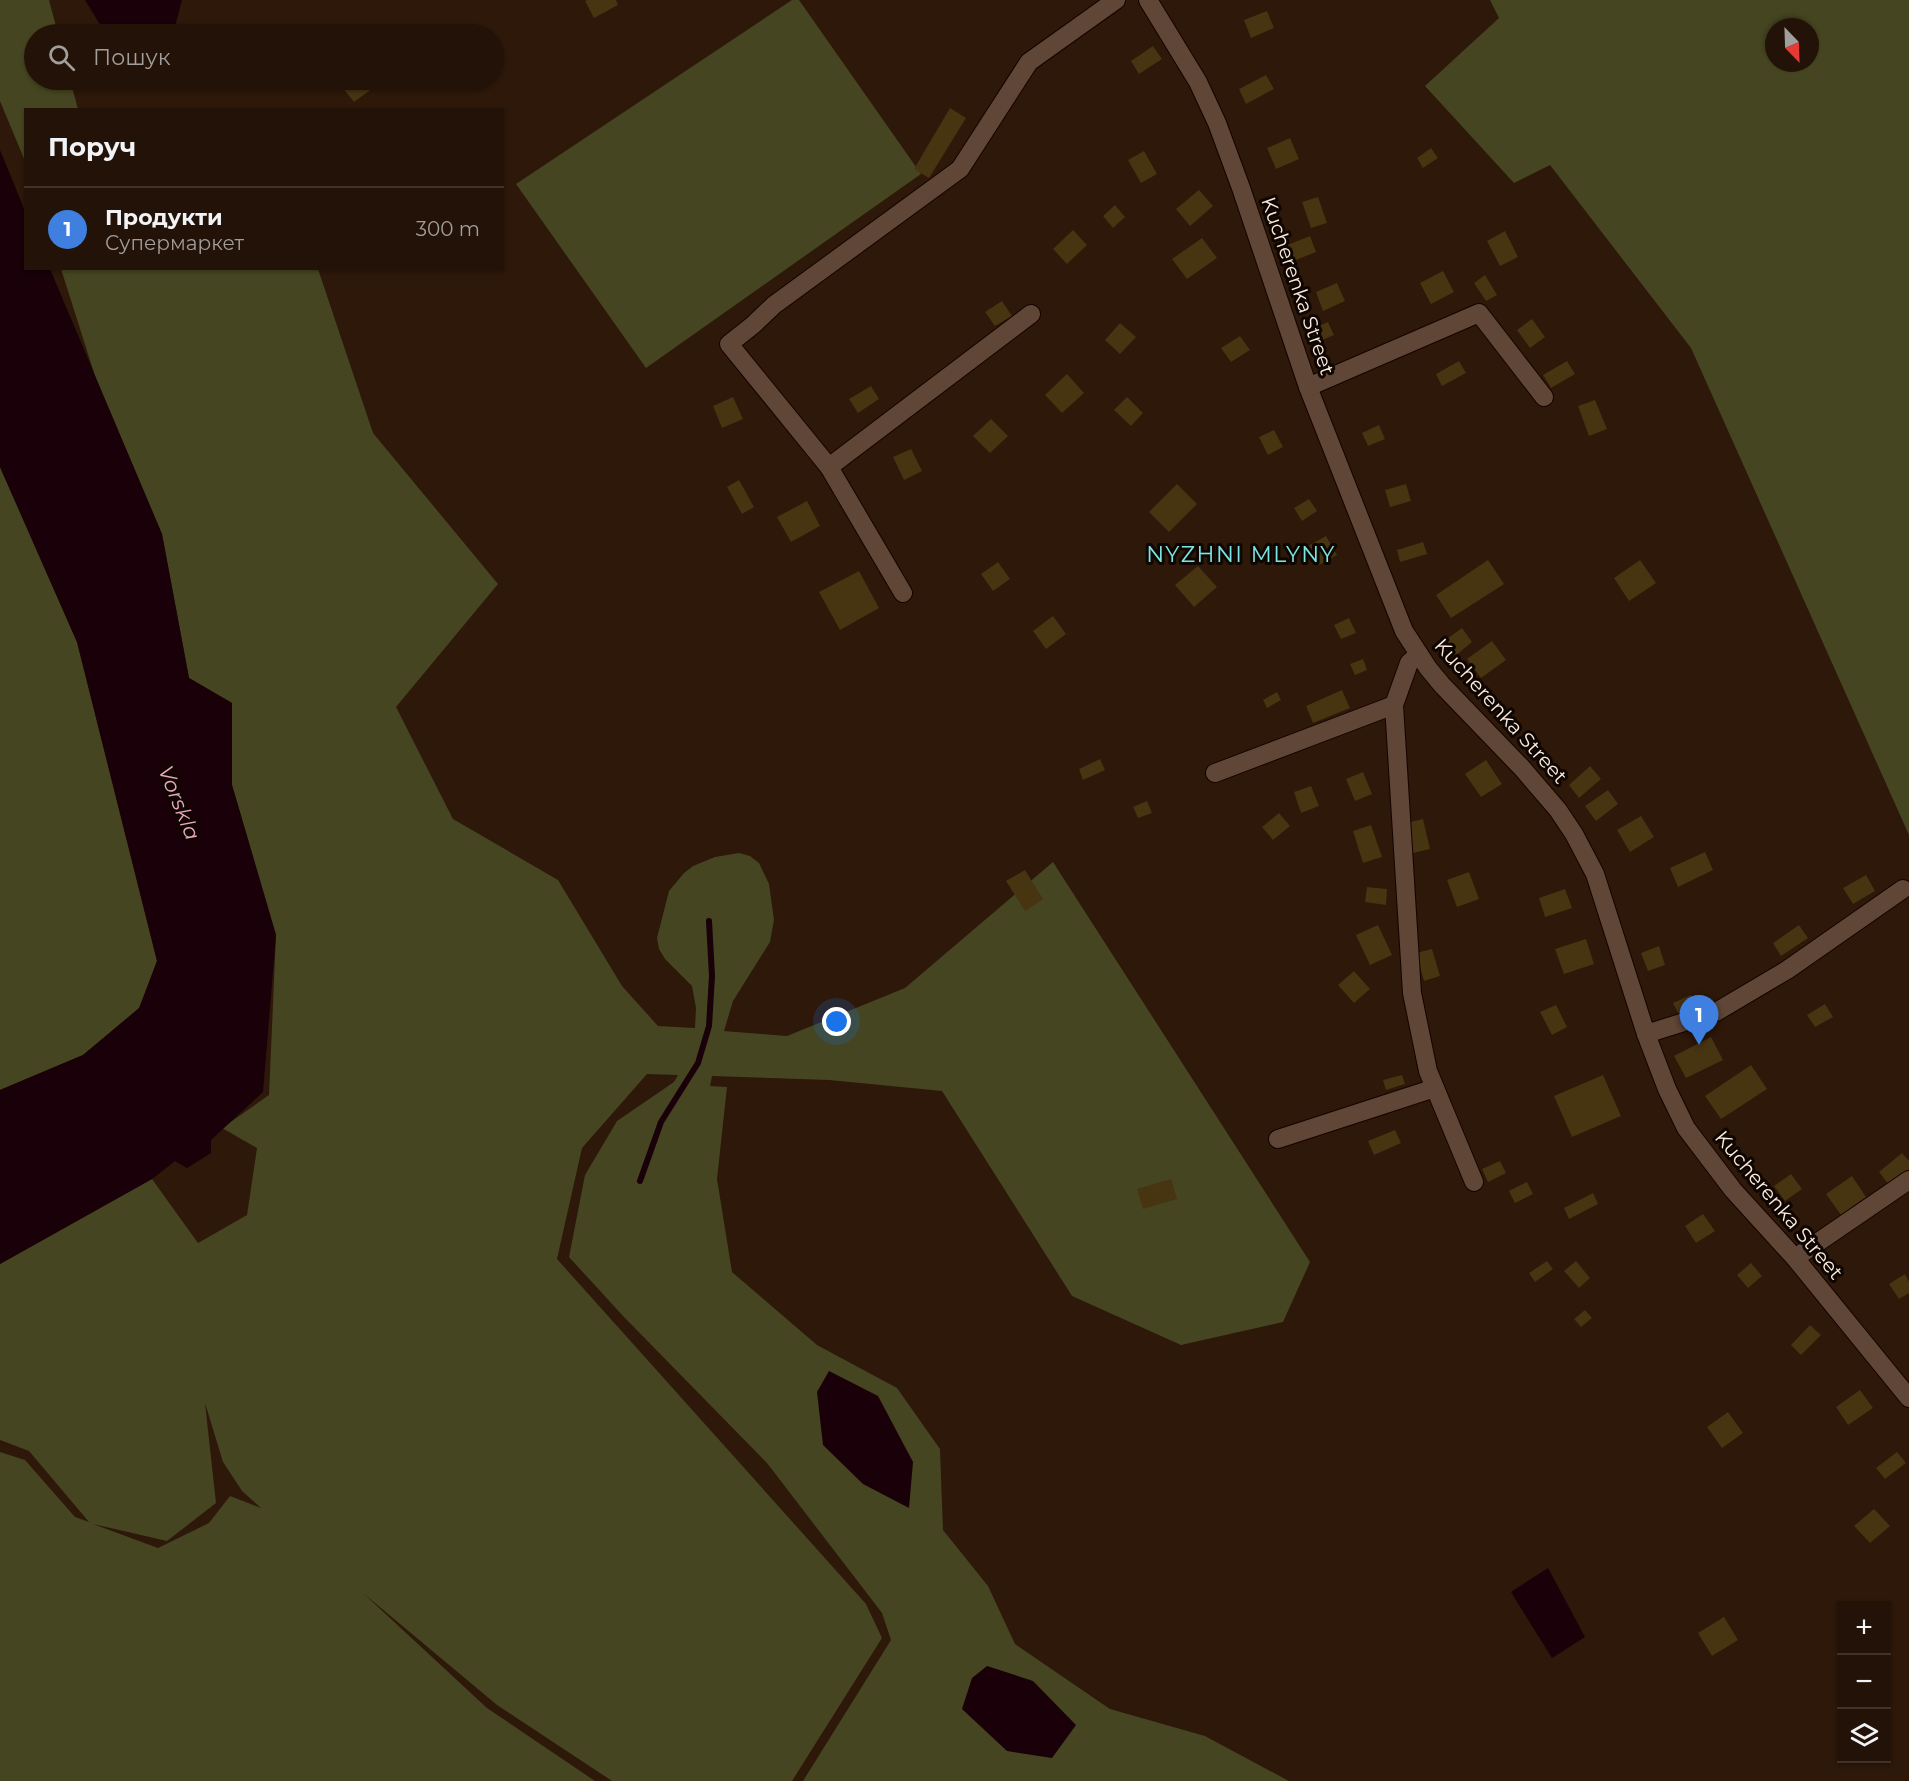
<!DOCTYPE html>
<html lang="uk">
<meta charset="utf-8">
<style>
body{margin:0;font-family:Montserrat,sans-serif;background:#2e2015;color:#f1f3f6}
.controls{position:absolute;right:18px;bottom:18px;display:grid;overflow:hidden;border-radius:0px;box-shadow:0 2px 4px #0004}
.controls button{width:54px;height:54px;display:grid;place-items:center;padding:0;border:0;border-bottom:2px solid #3f3228;background:#221207;color:#f1f3f6;font:30px sans-serif}
.compass{position:absolute;left:1765px;top:18px;width:54px;height:54px;border-radius:50%;background:#221207;box-shadow:0 2px 4px #0004;rotate:157deg}
.you{position:absolute;left:837px;top:1022px;width:21px;height:21px;margin:-15px;border:4px solid #fff;border-radius:50%;background:#1a73e8;box-shadow:0 0 0 9px #1a73e833}
.badge{display:grid;place-items:center;width:39px;height:39px;border-radius:50%;background:#ea580c;color:#fff;font-size:20px;font-weight:700}
.pin{position:absolute;translate:-50% -50px;filter:drop-shadow(0 2px 3px #0008)}
.pin::after{content:'';position:absolute;top:32px;width:21px;height:18px;background:inherit;clip-path:polygon(0 0,100% 0,50% 100%)}
.list{margin:0;padding:0;list-style:none}
h2{display:flex;justify-content:space-between;align-items:center;height:78px;margin:0;padding:0 24px;font-size:26px}
h2 small{font-size:20px;font-weight:400;color:#a29e9b}
.list li{display:grid;grid-template-columns:39px 1fr auto;gap:18px;align-items:center;box-sizing:border-box;height:84px;padding:0 24px;border-top:2px solid #3f3228}
.list b{display:block;font-size:22px;white-space:nowrap}
.list p{margin:0;font-size:20px;white-space:nowrap;color:#a29e9b}
.list em{font-size:20px;font-style:normal;color:#a29e9b}
.icon{flex:none;width:33px;height:33px;fill:none;stroke:currentColor;stroke-width:2;stroke-linecap:round;stroke-linejoin:round}
.map{position:relative;flex:none;width:1909px;height:1781px;overflow:hidden}
.search{position:absolute;background:#221207;box-shadow:0 2px 4px #0004;left:24px;top:24px;width:480px;height:66px;display:flex;align-items:center;gap:15px;box-sizing:border-box;padding:0 21px;border-radius:33px;color:#a29e9b;font-size:22px}
.panel{position:absolute;background:#221207;box-shadow:0 2px 4px #0004;left:24px;top:108px;width:480px;height:162px;border-radius:0px}
.map>svg:first-child{display:block}
.green{fill:#454521;fill-rule:evenodd}
.water{fill:#190009}
.lines{fill:none;stroke-linecap:round;stroke-linejoin:round}
.stream{stroke:#190009;stroke-width:6}
.building{fill:#473411}
.minor-casing{stroke:#140300;stroke-width:20}
.minor{stroke:#5f4636;stroke-width:18}
.labels{text-anchor:middle;stroke-width:6;stroke-linejoin:round;paint-order:stroke}
.street-label{font-size:20px;fill:#fbece2;stroke:#0f0602}
.water-label{font-size:21px;font-style:italic;fill:#eca7c0;stroke:#0f0602}
.quarter-label{font-size:22px;letter-spacing:1.5px;fill:#7be7e5;stroke:#0f0602}
</style>
<div class="map">
<svg width="1909" height="1781" viewBox="0 0 1909 1781">
<rect width="100%" height="100%" fill="#2d1809"/>
<!-- green -->
<g class="green">
<path d="M0 0H49L58 34H34V80H70L78 109 26 110 25 161 0 101Z"/>
<path d="M792 0H799L921 174 646 368 516 184Z"/>
<path d="M1490 0H1909V835L1691 348 1550 165 1514 183 1425 86 1499 18ZM1774 27H1810V63H1774Z"/>
<path d="M61 269H318L373 433 498 584 396 707 453 819 558 880 622 986 658 1026 695 1028 696 1008 692 986 665 959 659 949 657 938 669 891 684 873 693 866 715 857 739 853 750 856 759 863 769 884 774 920 770 942 733 1001 724 1031 787 1036 905 988 1053 862 1310 1262 1283 1322 1181 1345 1072 1296 942 1091 829 1080 712 1076 710 1086 727 1087 717 1179 732 1272 817 1345 897 1388 940 1449 943 1530 988 1586 1015 1644 1110 1709 1205 1736 1289 1781H803L891 1640 882 1613 767 1463 623 1316 569 1257 585 1175 617 1121 674 1082 678 1075 647 1074 582 1148 557 1259 866 1604 882 1638 792 1781H612L497 1705 363 1593 487 1708 595 1781H0V1452L25 1460 75 1517 89 1522 29 1451 0 1440V1264L152 1179 198 1243 247 1215 257 1148 222 1128 269 1095 276 935 232 785V703L189 678 162 534 96 379ZM205 1403 223 1462 242 1491 261 1508 230 1496 209 1523 158 1548 93 1524 167 1541 216 1503Z"/>
<path d="M0 467 77 642 157 961 140 1008 83 1055 0 1090Z"/>
</g>
<!-- water -->
<g class="water">
<path d="M85 0H182L173 34H116L99 23Z"/>
<path d="M0 150 25 211 26 268 50 269 162 534 189 678 232 703V785L276 935 263 1092 211 1140V1153L187 1168 175 1161 152 1179 0 1264V1090L83 1055 139 1008 157 961 77 642 0 467Z"/>
<path d="M829 1371 878 1396 913 1462 909 1508 863 1484 823 1445 817 1392Z"/>
<path d="M1548 1568 1585 1637 1552 1658 1511 1592Z"/>
<path d="M987 1666 1033 1681 1076 1725 1052 1758 1007 1751 962 1709 972 1678Z"/>
</g>
<g class="lines">
<!-- stream -->
<path class="stream" d="M640 1181 661 1122 698 1063 709 1026 712 976 709 921"/>
</g>
<!-- building -->
<g class="building">
<path d="M587 0H616L618 5 594 18 585 1Z"/>
<path d="M1267 11 1274 28 1251 38 1244 20Z"/>
<path d="M419 25 428 34H408Z"/>
<path d="M1153 46 1162 59 1139 74 1131 61Z"/>
<path d="M1266 75 1274 89 1246 104 1239 89Z"/>
<path d="M351 80H378L380 83 354 102 342 87Z"/>
<path d="M950 108 966 118 929 178 914 169Z"/>
<path d="M1290 138 1299 159 1276 169 1267 148Z"/>
<path d="M1431 148 1438 158 1423 168 1417 158Z"/>
<path d="M1144 151 1157 174 1141 183 1128 160Z"/>
<path d="M1199 190 1213 206 1190 226 1176 209Z"/>
<path d="M1318 197 1327 223 1311 228 1302 202Z"/>
<path d="M1115 205 1125 217 1113 228 1103 216Z"/>
<path d="M1073 230 1087 245 1067 264 1053 249Z"/>
<path d="M1505 231 1518 257 1500 266 1487 241Z"/>
<path d="M1310 236 1316 252 1291 262 1285 246Z"/>
<path d="M1202 238 1217 258 1187 279 1172 259Z"/>
<path d="M1443 271 1454 292 1431 304 1420 283Z"/>
<path d="M1485 275 1497 295 1486 301 1474 283Z"/>
<path d="M1337 283 1345 301 1323 311 1316 292Z"/>
<path d="M1002 301 1012 316 995 326 985 312Z"/>
<path d="M1532 319 1545 337 1530 348 1517 330Z"/>
<path d="M1328 322 1334 335 1315 343 1310 330Z"/>
<path d="M1120 323 1136 337 1120 354 1105 340Z"/>
<path d="M1240 336 1250 350 1231 362 1221 348Z"/>
<path d="M1459 361 1466 373 1442 386 1436 374Z"/>
<path d="M1567 361 1575 374 1551 388 1543 375Z"/>
<path d="M1067 374 1084 393 1062 413 1045 395Z"/>
<path d="M871 386 879 399 858 413 849 399Z"/>
<path d="M733 397 743 419 722 428 713 406Z"/>
<path d="M1127 397 1143 413 1131 426 1114 410Z"/>
<path d="M1595 400 1607 429 1589 436 1578 406Z"/>
<path d="M991 419 1008 436 990 453 973 436Z"/>
<path d="M1379 425 1385 439 1368 446 1362 433Z"/>
<path d="M1274 430 1283 447 1268 455 1259 437Z"/>
<path d="M911 449 922 471 904 480 893 457Z"/>
<path d="M739 480 754 507 742 514 727 487Z"/>
<path d="M1177 484 1197 504 1169 532 1149 512Z"/>
<path d="M1406 484 1411 501 1390 507 1385 490Z"/>
<path d="M1309 499 1317 511 1302 521 1294 508Z"/>
<path d="M807 501 820 526 791 542 777 517Z"/>
<path d="M1326 536 1337 555 1319 565 1308 546Z"/>
<path d="M1423 542 1427 554 1400 562 1397 550Z"/>
<path d="M1488 560 1504 584 1451 618 1436 595Z"/>
<path d="M1640 560 1656 583 1629 601 1614 578Z"/>
<path d="M998 562 1010 579 993 591 981 574Z"/>
<path d="M1198 566 1217 587 1194 607 1175 585Z"/>
<path d="M859 571 879 608 840 630 819 592Z"/>
<path d="M1053 616 1066 634 1046 649 1033 631Z"/>
<path d="M1349 618 1356 633 1341 639 1334 625Z"/>
<path d="M1462 628 1472 642 1455 656 1444 641Z"/>
<path d="M1492 641 1506 660 1481 678 1467 659Z"/>
<path d="M1363 659 1367 670 1355 675 1350 664Z"/>
<path d="M1342 690 1350 708 1313 723 1306 706Z"/>
<path d="M1277 692 1281 700 1267 708 1263 700Z"/>
<path d="M1100 759 1105 770 1083 780 1079 769Z"/>
<path d="M1486 760 1502 784 1481 797 1465 774Z"/>
<path d="M1590 766 1601 779 1579 798 1569 785Z"/>
<path d="M1363 772 1372 794 1355 801 1346 779Z"/>
<path d="M1311 786 1319 806 1301 813 1294 792Z"/>
<path d="M1608 790 1618 804 1596 821 1585 806Z"/>
<path d="M1147 801 1152 813 1138 818 1133 807Z"/>
<path d="M1279 813 1290 826 1273 840 1262 827Z"/>
<path d="M1641 816 1654 837 1630 852 1617 830Z"/>
<path d="M1423 819 1430 849 1413 853 1406 823Z"/>
<path d="M1371 825 1382 857 1363 863 1353 831Z"/>
<path d="M1705 852 1713 870 1678 887 1670 868Z"/>
<path d="M1025 870 1043 899 1025 911 1006 881Z"/>
<path d="M1469 872 1479 899 1457 907 1447 880Z"/>
<path d="M1866 875 1875 891 1853 904 1843 888Z"/>
<path d="M1367 887 1387 889 1386 905 1365 902Z"/>
<path d="M1565 889 1572 908 1545 917 1539 898Z"/>
<path d="M1378 925 1392 955 1370 965 1356 935Z"/>
<path d="M1799 925 1808 938 1781 956 1773 943Z"/>
<path d="M1586 939 1594 964 1564 974 1555 949Z"/>
<path d="M1659 946 1665 965 1648 971 1641 953Z"/>
<path d="M1432 949 1440 976 1424 981 1416 953Z"/>
<path d="M1354 971 1370 989 1354 1003 1338 985Z"/>
<path d="M1691 995 1698 1008 1680 1017 1673 1003Z"/>
<path d="M1825 1004 1833 1017 1815 1027 1807 1015Z"/>
<path d="M1556 1005 1567 1027 1552 1035 1540 1012Z"/>
<path d="M1711 1037 1723 1060 1686 1078 1674 1056Z"/>
<path d="M1751 1065 1767 1089 1721 1119 1705 1096Z"/>
<path d="M1402 1075 1405 1084 1386 1090 1383 1080Z"/>
<path d="M1603 1075 1621 1116 1572 1137 1554 1096Z"/>
<path d="M1395 1130 1401 1143 1374 1155 1368 1141Z"/>
<path d="M1902 1153 1909 1161V1169L1889 1185 1879 1172Z"/>
<path d="M1500 1161 1506 1173 1488 1182 1482 1169Z"/>
<path d="M1791 1174 1802 1189 1785 1201 1774 1186Z"/>
<path d="M1852 1176 1866 1197 1841 1215 1826 1194Z"/>
<path d="M1171 1179 1177 1199 1143 1209 1137 1189Z"/>
<path d="M1527 1182 1533 1194 1515 1203 1509 1191Z"/>
<path d="M1593 1193 1598 1204 1569 1219 1564 1208Z"/>
<path d="M1703 1214 1715 1231 1696 1243 1685 1226Z"/>
<path d="M1547 1261 1553 1269 1535 1282 1529 1273Z"/>
<path d="M1576 1261 1590 1278 1579 1288 1564 1271Z"/>
<path d="M1751 1263 1762 1276 1748 1288 1737 1275Z"/>
<path d="M1905 1274 1909 1282V1293L1899 1299 1889 1284Z"/>
<path d="M1585 1310 1592 1318 1581 1327 1574 1319Z"/>
<path d="M1810 1325 1821 1335 1801 1355 1791 1345Z"/>
<path d="M1860 1390 1873 1408 1848 1425 1836 1407Z"/>
<path d="M1728 1412 1743 1433 1722 1448 1707 1427Z"/>
<path d="M1897 1452 1906 1463 1885 1479 1876 1468Z"/>
<path d="M1874 1509 1890 1526 1870 1543 1854 1526Z"/>
<path d="M1724 1617 1738 1640 1712 1656 1698 1633Z"/>
</g>
<g class="lines">
<!-- minor casing -->
<g class="minor-casing">
<g id="minor">
<path d="M1148 0 1198 82 1217 123 1241 188 1308 387 1404 631 1428 668 1442 685 1522 768 1558 810 1574 834 1595 874 1646 1034 1667 1089 1686 1128 1733 1190 1795 1258 1909 1398"/>
<path d="M1308 387 1479 313 1544 397"/>
<path d="M829 467 1031 314"/>
<path d="M903 593 829 467 729 344 753 325 774 305 960 169 1029 62 1116 0"/>
<path d="M1419 654 1409 663 1394 705 1412 993 1428 1071 1474 1182"/>
<path d="M1215 773 1394 705"/>
<path d="M1646 1034 1716 1012 1787 970 1903 889"/>
<path d="M1278 1139 1435 1088"/>
<path d="M1795 1258 1909 1180"/>
</g>
</g>
<!-- minor -->
<use href="#minor" class="minor"/>
</g>
<g class="labels">
<!-- street labels -->
<g class="street-label">
<text transform="translate(1298 286) rotate(71)" y="7">Kucherenka Street</text>
<text transform="translate(1501 711) rotate(48)" y="7">Kucherenka Street</text>
<text transform="translate(1779 1205) rotate(50)" y="7">Kucherenka Street</text>
</g>
<!-- water labels -->
<g class="water-label">
<text transform="translate(179 803) rotate(68)" y="7">Vorskla</text>
</g>
<!-- quarter labels -->
<g class="quarter-label">
<text x="1241" y="562">NYZHNI MLYNY</text>
</g>
</g>
</svg>
<div class="controls">
<button>+</button>
<button>−</button>
<button><svg class="icon" aria-label="layers" viewBox="0 0 24 24"><path d="M12 4l9 5-9 5-9-5zM3 14l9 5 9-5"/></svg></button>
</div>
<svg class="compass" viewBox="-18 -18 36 36"><path d="M0-13l5 13h-10z" fill="#e53935"/><path d="M0 13l5-13h-10z" fill="#a29e9b"/></svg>
<div class="you"></div>
<div class="pin badge" style="left:1699px;top:1045px;background:#3f7fe0">1</div>
<div class="search"><svg class="icon" aria-label="search" viewBox="0 0 24 24"><circle cx="10" cy="10" r="6"/><path d="M15 15l6 6"/></svg>Пошук</div>
<section class="panel">
<h2>Поруч<small></small></h2>
<ul class="list">
<li><span class="badge" style="background:#3f7fe0">1</span><div><b>Продукти</b><p>Супермаркет</p></div><em>300 m</em></li>
</ul>
</section>
</div>
